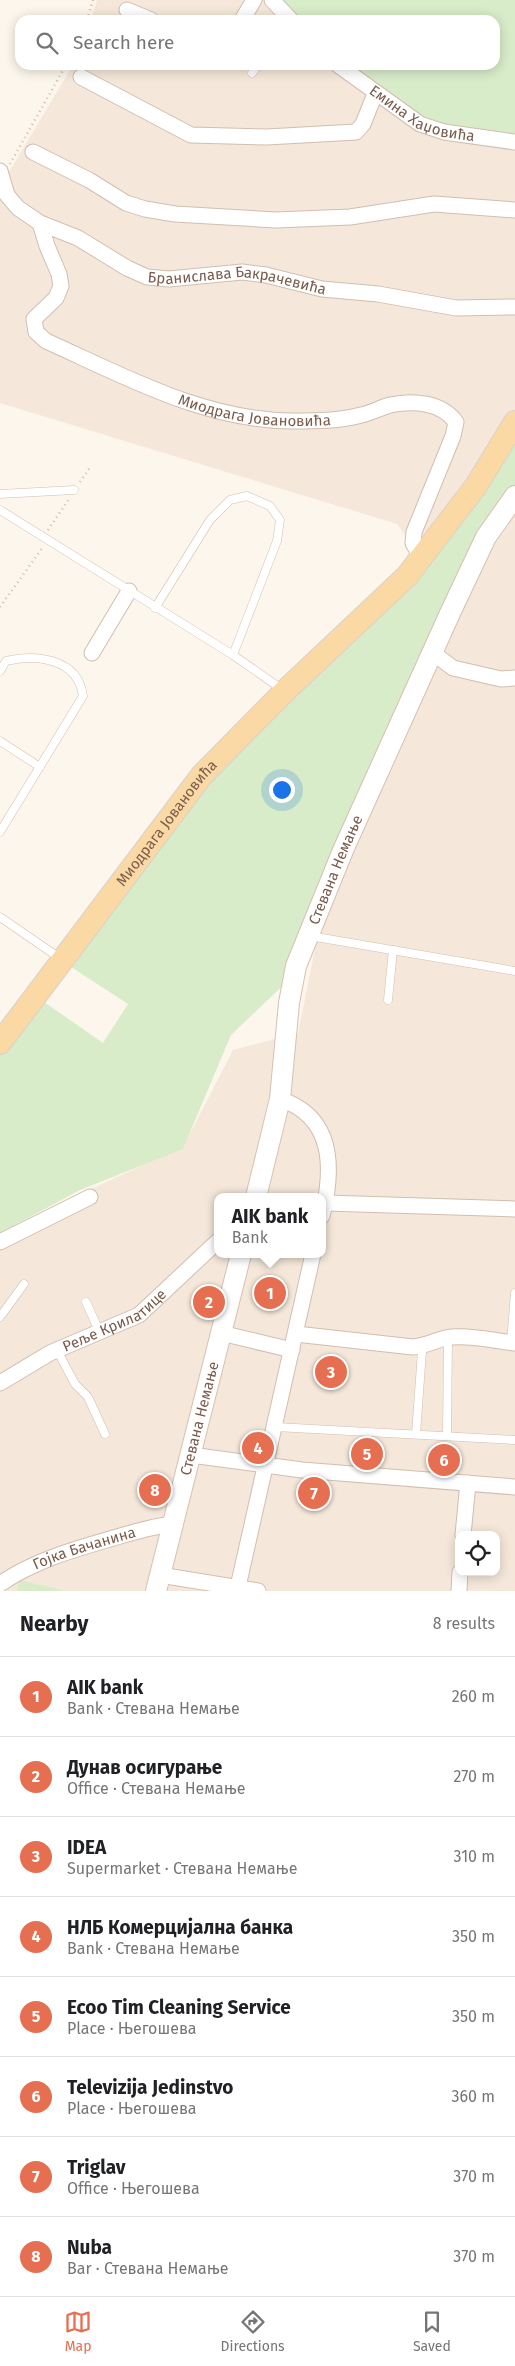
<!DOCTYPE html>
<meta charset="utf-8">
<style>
body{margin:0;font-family:"Fira Sans",sans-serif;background:#f6f6f6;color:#202124}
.controls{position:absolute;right:15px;bottom:15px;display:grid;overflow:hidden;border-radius:10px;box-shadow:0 2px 12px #0003}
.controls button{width:45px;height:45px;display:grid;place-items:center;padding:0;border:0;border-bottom:1px solid #e0e0e0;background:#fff;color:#202124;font:25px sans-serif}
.you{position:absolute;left:281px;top:789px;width:18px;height:18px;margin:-12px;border:4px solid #fff;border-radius:50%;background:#1a73e8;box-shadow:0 0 0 8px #1a73e833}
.badge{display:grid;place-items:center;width:32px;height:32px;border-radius:50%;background:#e76f51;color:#fff;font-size:16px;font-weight:700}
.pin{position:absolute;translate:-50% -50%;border:2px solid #fff;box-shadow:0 1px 5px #0006}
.popup{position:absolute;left:214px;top:1193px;width:112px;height:65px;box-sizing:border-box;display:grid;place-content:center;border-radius:10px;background:#fff;filter:drop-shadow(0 1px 4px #0005);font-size:16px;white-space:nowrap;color:#757577}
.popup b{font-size:19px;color:#202124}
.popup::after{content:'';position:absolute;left:50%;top:100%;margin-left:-10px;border:10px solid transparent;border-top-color:#fff}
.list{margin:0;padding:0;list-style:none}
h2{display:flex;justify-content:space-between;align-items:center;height:65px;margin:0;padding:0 20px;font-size:21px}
h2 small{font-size:16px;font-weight:400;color:#757577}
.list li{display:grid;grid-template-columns:32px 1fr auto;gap:15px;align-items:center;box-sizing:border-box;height:80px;padding:0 20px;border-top:1px solid #e0e0e0}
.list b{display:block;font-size:19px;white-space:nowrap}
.list p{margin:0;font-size:16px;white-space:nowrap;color:#757577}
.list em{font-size:16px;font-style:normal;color:#757577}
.icon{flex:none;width:28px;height:28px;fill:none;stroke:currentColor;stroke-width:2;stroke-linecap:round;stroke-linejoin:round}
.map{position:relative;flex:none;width:515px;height:1591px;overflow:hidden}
.search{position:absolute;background:#fff;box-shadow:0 2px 12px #0003;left:15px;right:15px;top:15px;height:55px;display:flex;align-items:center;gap:12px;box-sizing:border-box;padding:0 18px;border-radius:15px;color:#757577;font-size:19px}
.sheet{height:705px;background:#fff}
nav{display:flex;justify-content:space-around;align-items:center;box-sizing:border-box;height:70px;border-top:1px solid #e0e0e0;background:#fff;font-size:14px;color:#757577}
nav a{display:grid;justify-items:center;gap:2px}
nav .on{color:#e76f51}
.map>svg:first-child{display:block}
.residential{fill:#f5e8da;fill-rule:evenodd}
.green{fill:#d8ecc9}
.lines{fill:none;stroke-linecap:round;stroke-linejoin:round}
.lane-casing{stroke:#d1beb0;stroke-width:9}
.street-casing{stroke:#d1beb0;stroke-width:17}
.secondary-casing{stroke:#d6c0b0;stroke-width:22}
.primary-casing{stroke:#dad1cd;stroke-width:24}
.path{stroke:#d9b8a5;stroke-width:2.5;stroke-dasharray:1 4;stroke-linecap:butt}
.lane{stroke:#fff;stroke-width:8}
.street{stroke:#fff;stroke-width:15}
.secondary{stroke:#fff;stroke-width:20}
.primary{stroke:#fbd9a5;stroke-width:22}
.labels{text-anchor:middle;stroke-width:4.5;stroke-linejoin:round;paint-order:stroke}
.street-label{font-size:15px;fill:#7a5c4d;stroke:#fffaf3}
</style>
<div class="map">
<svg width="515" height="1591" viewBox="0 0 515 1591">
<rect width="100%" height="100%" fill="#fdf6ec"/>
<!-- residential -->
<g class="residential">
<path d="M97 0H515V422L422 559 397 524 0 403V187L73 65H495V20H91Z"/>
<path d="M515 508V1591H0V1237L82 1193 183 1147 233 1050 298 1033 319 929 450 629 500 524ZM218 1197H322V1254H218ZM459 1535H496V1572H459Z"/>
</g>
<!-- green -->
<g class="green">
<path d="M272 0H515V142L444 132 338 65H495V20H291Z"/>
<path d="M515 422V496L294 975 231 1035 183 1149 80 1190 0 1233V1043L37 997 103 1043 128 1004 62 961 148 845 373 608Z"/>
<path d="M19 1580 66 1591H17Z"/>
</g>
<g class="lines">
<!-- lane casing -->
<g class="lane-casing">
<g id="lane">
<path d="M252 73 258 65"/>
<path d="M0 494 74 490"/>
<path d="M0 510 233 655 283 690"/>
<path d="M155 608 210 520 230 500 247 496 270 506 280 520 277 541 233 655"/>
<path d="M0 671 6 661C36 654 78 658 83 696L0 832"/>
<path d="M0 741 40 767"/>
<path d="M0 917 61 959"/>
<path d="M310 936 515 971"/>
<path d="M388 1000 393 950"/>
<path d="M86 1302 100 1333"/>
<path d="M0 1317 24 1284"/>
<path d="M511 1342 515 1293"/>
<path d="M57 1350 75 1384 88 1397 105 1434"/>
<path d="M276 1427 515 1440"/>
<path d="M416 1434 422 1351 420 1346"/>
<path d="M447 1436 448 1337"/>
</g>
</g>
<!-- street casing -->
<g class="street-casing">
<g id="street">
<path d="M272 0 291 20"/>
<path d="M127 10 151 20"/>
<path d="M242 20 254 0"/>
<path id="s1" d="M338 65 420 124 444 132 515 142"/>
<path d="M81 77 191 135 267 137 356 132 363 124 375 94"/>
<path d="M33 152 89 180 126 203 145 209 175 214 276 220 350 217 434 204 515 210"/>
<path id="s2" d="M0 171 7 195 18 208 40 223 78 238 127 268 147 277 169 279 242 272 266 275 322 289 378 294 456 308 515 307"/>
<path id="s3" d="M40 223 47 246 59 274 61 286 56 298 34 319 36 332 46 341C124 376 205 421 293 421 315 421 340 421 361 415 371 413 380 408 390 405 413 400 441 402 456 422L453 436 414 532 413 543 422 559"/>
<path d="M92 653 129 591"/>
<path d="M433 653 453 668 501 679 515 678"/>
<path d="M280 1099C334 1117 334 1168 322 1216"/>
<path d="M326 1203 515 1209"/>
<path d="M0 1242 90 1197"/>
<path d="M221 1333 292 1350"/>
<path d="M296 1334 413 1347C427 1346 439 1338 452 1337 473 1335 494 1341 515 1343"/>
<path id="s4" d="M0 1383 50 1353 139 1315 218 1241"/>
<path d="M191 1455 302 1470 515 1487"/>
<path d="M463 1535 468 1483"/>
<path d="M160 1575 258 1591"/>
<path id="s5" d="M0 1584C33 1561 72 1550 110 1539 131 1533 152 1526 173 1524"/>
<path d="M237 1591 313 1254"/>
<path d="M459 1591 460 1572"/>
</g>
</g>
<!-- secondary casing -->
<g class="secondary-casing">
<g id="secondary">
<path id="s6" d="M256 1197 280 1099 289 1003 296 966 344 848 451 611 486 537 515 496"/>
<path id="s7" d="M156 1591 241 1254"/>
</g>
</g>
<!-- primary casing -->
<g class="primary-casing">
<g id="primary">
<path id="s8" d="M0 1043 202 775 285 691 407 576 476 486 515 422"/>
</g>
</g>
<!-- path -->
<g class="path">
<path d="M87 20 93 0"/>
<path d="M10 164 66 65"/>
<path d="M80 482 91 466"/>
<path d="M48 530 69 499"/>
<path d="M0 607 43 547"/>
</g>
<!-- lane -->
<use href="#lane" class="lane"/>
<!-- street -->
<use href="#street" class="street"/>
<!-- secondary -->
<use href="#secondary" class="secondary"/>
<!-- primary -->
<use href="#primary" class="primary"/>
</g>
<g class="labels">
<!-- street labels -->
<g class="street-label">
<text dy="5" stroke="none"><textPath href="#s1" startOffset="99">Емина Хаџовића</textPath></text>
<text dy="5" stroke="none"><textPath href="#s2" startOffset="280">Бранислава Бакрачевића</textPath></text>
<text dy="5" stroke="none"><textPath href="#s3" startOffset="359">Миодрага Јовановића</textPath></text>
<text dy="5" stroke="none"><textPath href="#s8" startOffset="276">Миодрага Јовановића</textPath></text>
<text dy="5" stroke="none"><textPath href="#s6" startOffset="339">Стевана Немање</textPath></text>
<text dy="5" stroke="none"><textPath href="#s4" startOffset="131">Реље Крилатице</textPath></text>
<text dy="5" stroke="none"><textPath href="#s7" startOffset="178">Стевана Немање</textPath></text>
<text dy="5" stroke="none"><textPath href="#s5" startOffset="92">Гојка Бачанина</textPath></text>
</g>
</g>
</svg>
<div class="controls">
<button><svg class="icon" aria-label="locate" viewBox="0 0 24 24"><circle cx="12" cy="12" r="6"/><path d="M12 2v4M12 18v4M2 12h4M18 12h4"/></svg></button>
</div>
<div class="you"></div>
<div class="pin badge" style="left:270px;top:1293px">1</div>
<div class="popup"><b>AIK bank</b>Bank</div>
<div class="pin badge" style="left:209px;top:1302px">2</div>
<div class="pin badge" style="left:331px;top:1372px">3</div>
<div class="pin badge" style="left:258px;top:1448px">4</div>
<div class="pin badge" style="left:367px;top:1454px">5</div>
<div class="pin badge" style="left:444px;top:1460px">6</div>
<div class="pin badge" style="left:314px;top:1493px">7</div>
<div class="pin badge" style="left:155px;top:1490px">8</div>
<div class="search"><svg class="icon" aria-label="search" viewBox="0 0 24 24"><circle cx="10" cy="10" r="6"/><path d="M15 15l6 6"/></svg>Search here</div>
</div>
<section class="sheet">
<h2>Nearby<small>8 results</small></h2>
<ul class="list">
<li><span class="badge">1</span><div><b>AIK bank</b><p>Bank · Стевана Немање</p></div><em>260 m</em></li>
<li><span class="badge">2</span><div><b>Дунав осигурање</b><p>Office · Стевана Немање</p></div><em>270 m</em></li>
<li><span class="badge">3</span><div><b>IDEA</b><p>Supermarket · Стевана Немање</p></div><em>310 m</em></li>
<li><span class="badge">4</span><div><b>НЛБ Комерцијална банка</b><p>Bank · Стевана Немање</p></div><em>350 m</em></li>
<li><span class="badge">5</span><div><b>Ecoo Tim Cleaning Service</b><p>Place · Његошева</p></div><em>350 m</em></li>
<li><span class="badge">6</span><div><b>Televizija Jedinstvo</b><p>Place · Његошева</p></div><em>360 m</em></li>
<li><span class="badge">7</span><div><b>Triglav</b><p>Office · Његошева</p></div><em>370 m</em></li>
<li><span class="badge">8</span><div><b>Nuba</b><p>Bar · Стевана Немање</p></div><em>370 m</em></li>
</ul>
</section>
<nav>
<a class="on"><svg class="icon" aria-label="map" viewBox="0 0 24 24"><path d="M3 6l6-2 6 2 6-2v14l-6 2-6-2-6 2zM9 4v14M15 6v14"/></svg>Map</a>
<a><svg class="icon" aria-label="directions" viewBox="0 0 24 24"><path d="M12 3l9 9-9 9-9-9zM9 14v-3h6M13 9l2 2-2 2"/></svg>Directions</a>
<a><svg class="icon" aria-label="saved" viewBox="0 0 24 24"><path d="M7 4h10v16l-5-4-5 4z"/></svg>Saved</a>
</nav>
